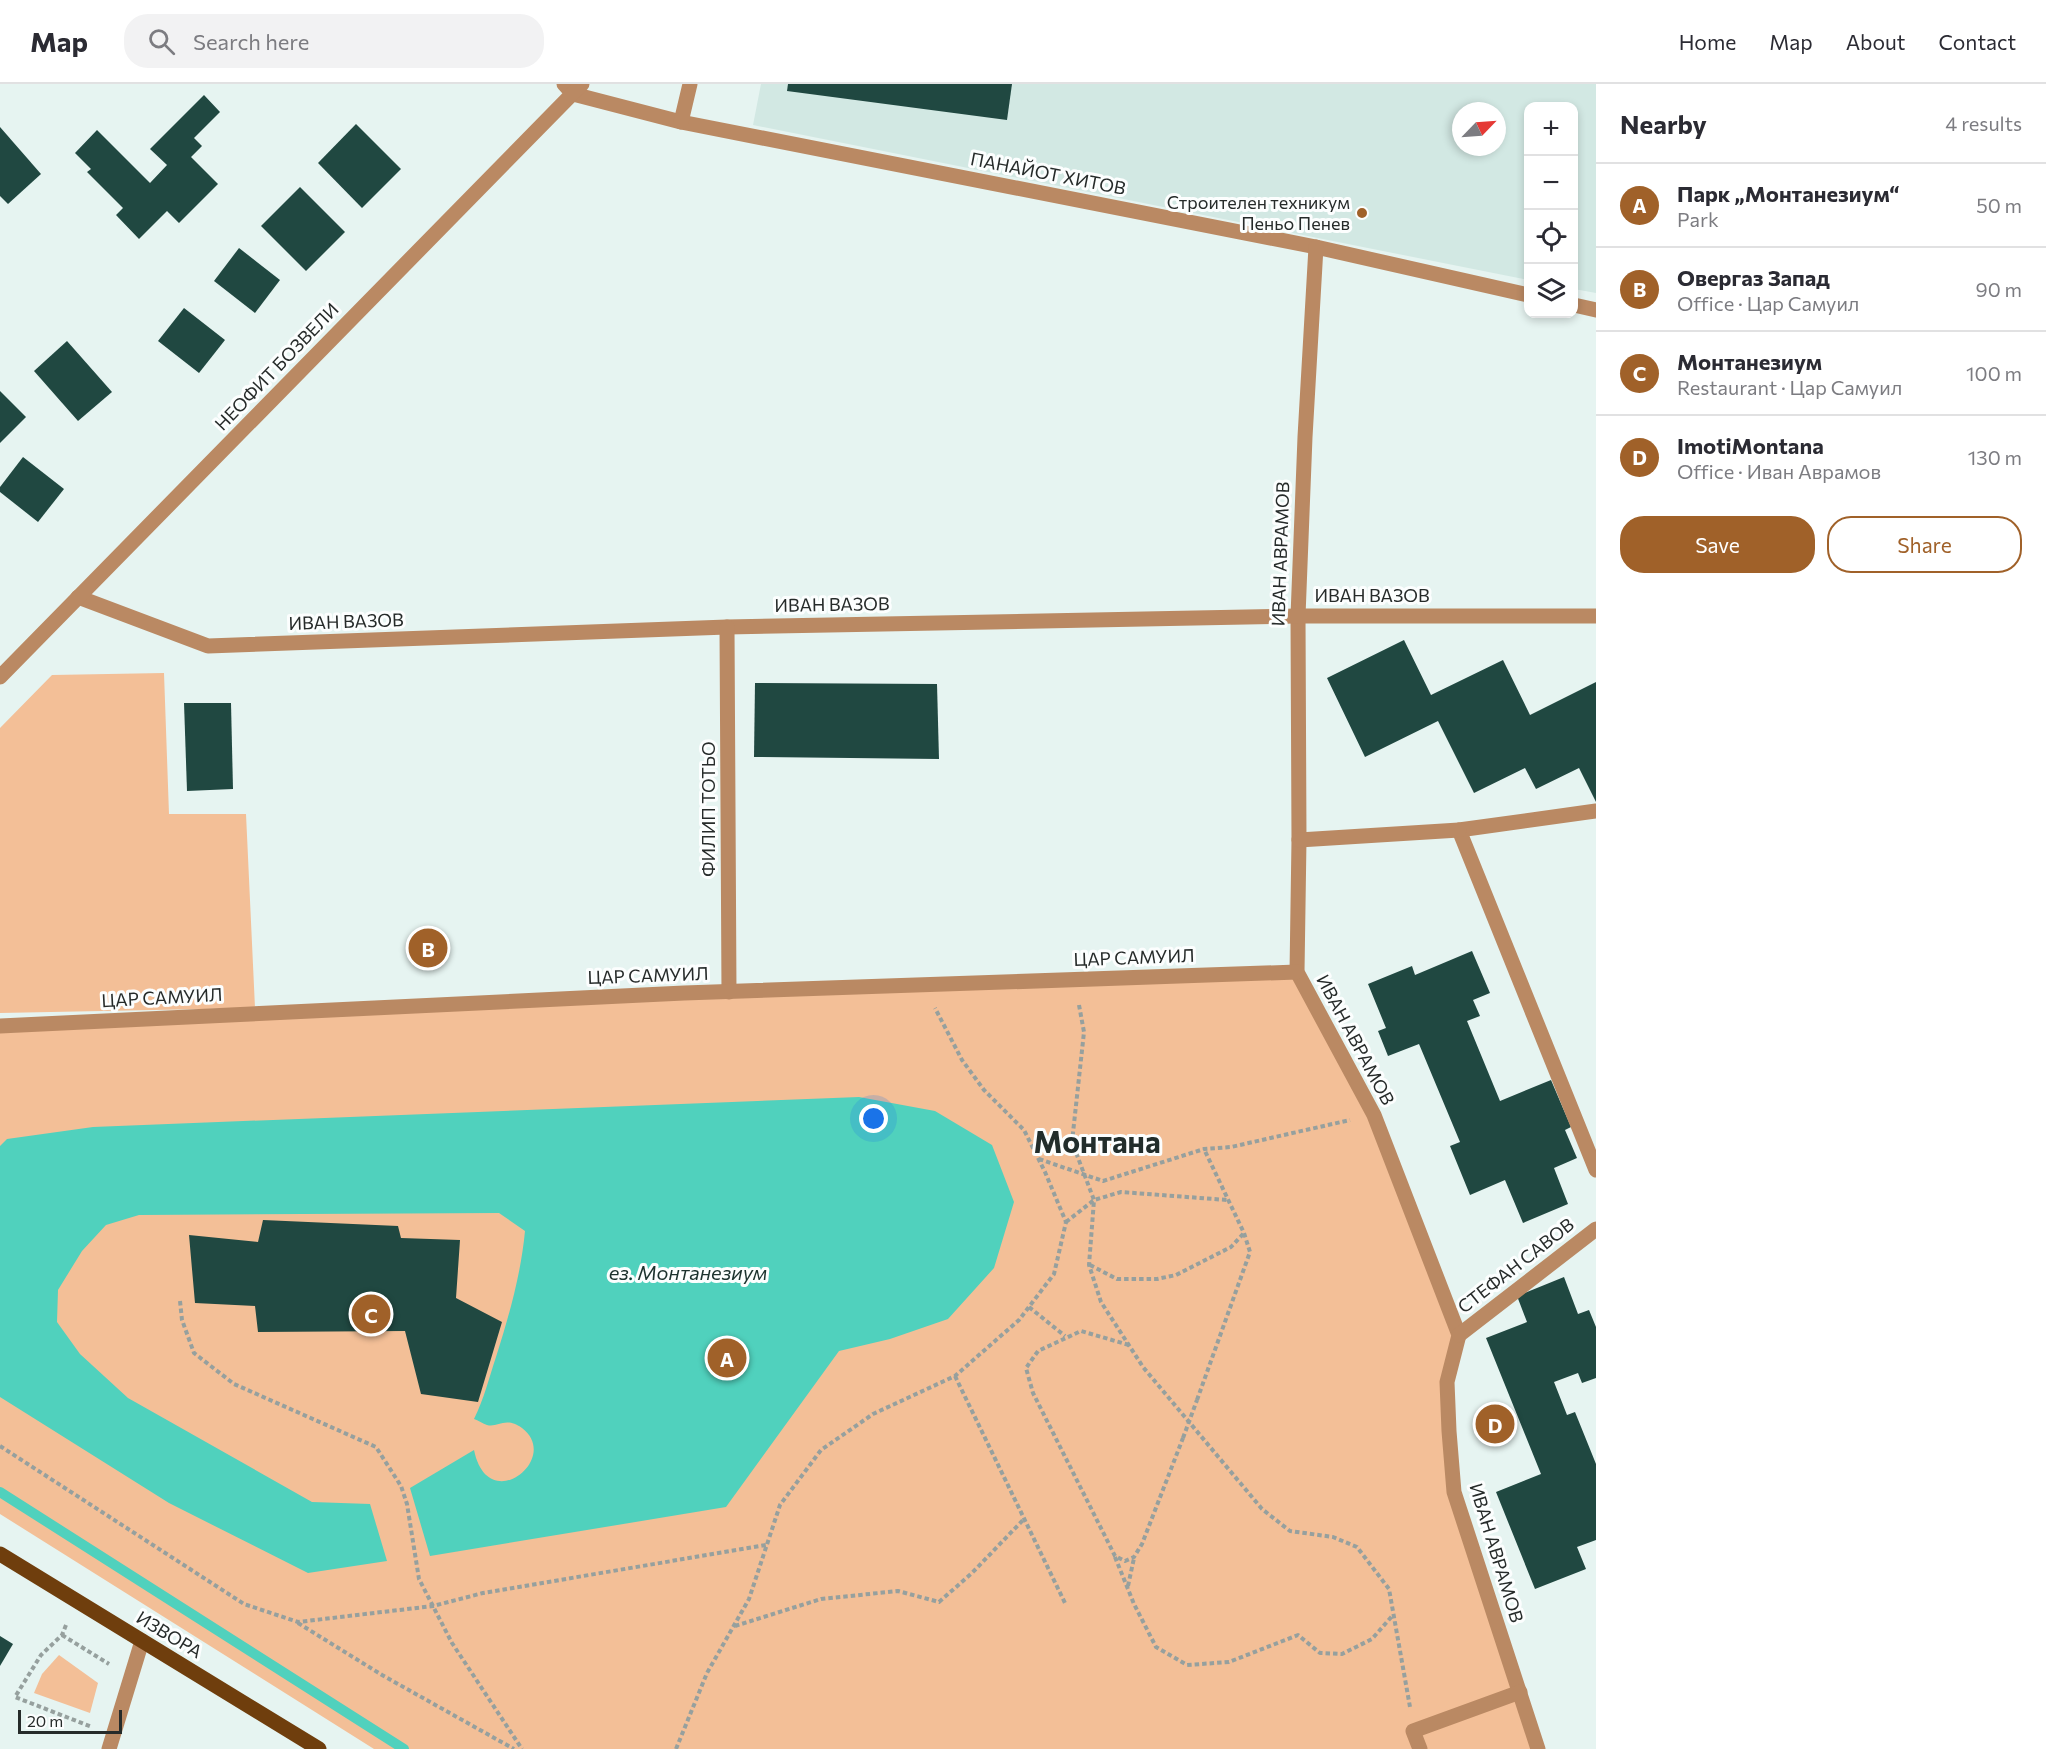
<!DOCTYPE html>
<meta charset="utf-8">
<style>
body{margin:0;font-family:Commissioner,sans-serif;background:#f2f2f3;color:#2b2b33}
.controls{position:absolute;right:18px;top:18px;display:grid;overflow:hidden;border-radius:12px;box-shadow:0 3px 9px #0003}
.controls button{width:54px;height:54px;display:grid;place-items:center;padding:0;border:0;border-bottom:2px solid #e1e1e2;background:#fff;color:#2b2b33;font:30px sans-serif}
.compass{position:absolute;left:1452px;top:18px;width:54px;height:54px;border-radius:50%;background:#fff;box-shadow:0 3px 9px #0003;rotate:65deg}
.scale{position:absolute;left:18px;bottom:15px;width:104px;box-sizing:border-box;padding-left:6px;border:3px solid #262b2a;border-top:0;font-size:16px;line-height:21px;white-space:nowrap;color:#262b2a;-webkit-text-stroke:4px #fcfefe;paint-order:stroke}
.you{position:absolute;left:874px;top:1035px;width:21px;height:21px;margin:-15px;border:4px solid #fff;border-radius:50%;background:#1a73e8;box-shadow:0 0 0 9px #1a73e833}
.badge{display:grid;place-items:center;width:39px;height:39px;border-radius:50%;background:#a06129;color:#fff;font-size:20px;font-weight:700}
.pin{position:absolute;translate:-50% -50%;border:3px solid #fff;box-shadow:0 2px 6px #0006}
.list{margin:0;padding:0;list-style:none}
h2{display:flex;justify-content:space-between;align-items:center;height:78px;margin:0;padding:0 24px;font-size:26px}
h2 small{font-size:20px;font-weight:400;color:#7c7c81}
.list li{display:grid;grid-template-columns:39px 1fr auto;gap:18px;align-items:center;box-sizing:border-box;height:84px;padding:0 24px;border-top:2px solid #e1e1e2}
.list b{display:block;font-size:22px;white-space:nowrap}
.list p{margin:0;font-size:20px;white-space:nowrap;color:#7c7c81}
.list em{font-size:20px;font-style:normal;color:#7c7c81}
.actions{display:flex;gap:12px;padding:18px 24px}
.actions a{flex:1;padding:14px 0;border:2px solid #a06129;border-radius:24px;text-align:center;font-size:21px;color:#a06129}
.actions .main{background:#a06129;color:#fff}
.icon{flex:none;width:33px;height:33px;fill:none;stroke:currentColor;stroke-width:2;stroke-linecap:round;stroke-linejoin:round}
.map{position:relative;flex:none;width:1596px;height:1665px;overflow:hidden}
header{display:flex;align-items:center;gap:36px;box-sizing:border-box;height:84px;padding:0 30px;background:#fff;border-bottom:2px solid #e1e1e2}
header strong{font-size:28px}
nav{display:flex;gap:33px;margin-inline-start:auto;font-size:21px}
.search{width:420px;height:54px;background:#f2f2f3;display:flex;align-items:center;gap:15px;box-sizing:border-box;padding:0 21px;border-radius:24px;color:#7c7c81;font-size:22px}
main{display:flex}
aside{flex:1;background:#fff}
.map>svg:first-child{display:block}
.built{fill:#d2e8e3;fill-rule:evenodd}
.green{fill:#f3bf97}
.water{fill:#50d1bd}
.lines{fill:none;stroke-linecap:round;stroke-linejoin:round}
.stream{stroke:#50d1bd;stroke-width:10}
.building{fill:#204841}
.path{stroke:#96a09e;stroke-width:4;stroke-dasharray:4.5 3;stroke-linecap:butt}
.minor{stroke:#ba8963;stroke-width:15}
.major{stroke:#6f3e0d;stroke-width:15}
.path-bridge{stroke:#96a09e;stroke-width:4;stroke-dasharray:4.5 3;stroke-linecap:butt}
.poi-dot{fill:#a06129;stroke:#fcfefe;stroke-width:2}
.labels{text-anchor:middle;stroke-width:6;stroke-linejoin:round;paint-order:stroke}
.street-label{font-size:18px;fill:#262b2a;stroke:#fcfefe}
.poi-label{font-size:18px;fill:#262b2a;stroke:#fcfefe;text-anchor:end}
.water-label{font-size:20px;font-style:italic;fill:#1c322e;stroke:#fcfefe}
.town-label{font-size:30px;font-weight:bold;fill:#222d2b;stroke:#fcfefe}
</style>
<header>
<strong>Map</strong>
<div class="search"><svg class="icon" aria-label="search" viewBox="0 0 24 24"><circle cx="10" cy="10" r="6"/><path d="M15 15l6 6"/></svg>Search here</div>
<nav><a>Home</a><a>Map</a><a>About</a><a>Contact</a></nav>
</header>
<main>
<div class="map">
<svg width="1596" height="1665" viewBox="0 0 1596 1665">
<rect width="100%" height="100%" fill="#e6f4f1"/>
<!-- built -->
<path class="built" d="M761 0H1596V209L1574 205V22H1528V196L753 41ZM1461 27H1497V63H1461Z"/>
<!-- green -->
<g class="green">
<path d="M164 589 169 730H246L255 924 0 929V644L52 591Z"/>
<path d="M1297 888 1374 1031 1459 1251 1447 1298 1454 1408 1538 1665H374L0 1430V949L684 909Z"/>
<path d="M59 1571 98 1599 90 1629 34 1609 42 1590Z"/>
</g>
<!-- water -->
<path class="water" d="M859 1013 935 1027 992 1061 1014 1118 994 1184 948 1235 890 1255 839 1267 726 1423 430 1472 410 1404 474 1366C488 1434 562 1374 522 1344 505 1332 498 1344 487 1341 483 1340 478 1336 474 1335 484 1315 489 1294 496 1273 509 1232 521 1190 525 1147L499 1129 139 1131 106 1141 82 1167 58 1206 57 1238 80 1270 128 1314 312 1418 370 1420 387 1477 308 1489 169 1419 0 1313V1062L7 1055 93 1043Z"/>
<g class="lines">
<!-- stream -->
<path class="stream" d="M0 1408 404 1665"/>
</g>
<!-- building -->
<g class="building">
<path d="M788 0H1012L1007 36 787 7Z"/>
<path d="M204 11 220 28 194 54 202 62 191 73 218 100 179 139 167 127 139 155 116 131 123 124 87 88 91 85 75 69 97 46 150 99 167 81 150 65Z"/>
<path d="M356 40 401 85 362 124 318 79Z"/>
<path d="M0 43 41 90 8 120 0 112Z"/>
<path d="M300 103 345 148 306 187 261 142Z"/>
<path d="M239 164 280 196 255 229 214 197Z"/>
<path d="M184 224 225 256 199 289 158 257Z"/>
<path d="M67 257 112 308 78 337 34 287Z"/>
<path d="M0 307 26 333 0 359Z"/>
<path d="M23 373 64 405 38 438 0 408V403Z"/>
<path d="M1404 556 1431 611 1503 576 1530 631 1596 598V718L1579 684 1536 705 1525 684 1474 709 1438 637 1365 673 1327 594Z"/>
<path d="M755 599 937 600 939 675 754 673Z"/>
<path d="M184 619H231L233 705 187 707Z"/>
<path d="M1472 867 1490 909 1473 916 1480 932 1467 937 1500 1017 1551 996 1571 1043 1565 1046 1577 1074 1554 1084 1568 1120 1523 1139 1505 1096 1470 1111 1450 1062 1460 1058 1419 960 1388 972 1378 947 1386 944 1368 900 1412 882 1415 891Z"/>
<path d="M263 1136 398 1142 401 1154 460 1156 456 1214 502 1238 478 1318 421 1310 405 1247 258 1248 255 1222 195 1219 189 1151 258 1158Z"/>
<path d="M1564 1193 1578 1230 1589 1226 1596 1243V1294L1582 1299 1578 1289 1554 1298 1567 1331 1575 1328 1596 1380V1456L1577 1463 1586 1485 1535 1505 1496 1408 1541 1390 1486 1254 1527 1238 1517 1212Z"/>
<path d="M0 1552 13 1560 0 1582Z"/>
</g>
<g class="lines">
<!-- path -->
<g class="path">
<path d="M1079 921 1084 948 1072 1058 1094 1116 1089 1181 1101 1218 1143 1283 1262 1425 1290 1447 1333 1453 1357 1463 1389 1505 1410 1623"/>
<path d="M1039 1075 1103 1097 1204 1065 1231 1063 1350 1036"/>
<path d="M1066 1138 1094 1116 1121 1108 1227 1116"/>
<path d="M1090 1181 1117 1195H1157L1176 1191 1231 1163 1244 1149"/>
<path d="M180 1217 182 1236 194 1269 234 1300 376 1363 401 1402 407 1420 419 1495 452 1559 522 1665"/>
<path d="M1029 1223 1065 1252"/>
<path d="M1129 1261 1081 1247 1038 1267 1026 1284 1033 1309 1115 1472 1125 1477 1134 1473 1142 1460 1183 1354"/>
<path d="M955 1292 1065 1519"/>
<path d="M1197 1316 1250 1168 1244 1149 1204 1065"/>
<path d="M0 1362 244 1520 298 1538 433 1522 483 1509 766 1461"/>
<path d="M1115 1473 1134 1520 1156 1563 1187 1581 1229 1578 1298 1551 1320 1569 1342 1570 1372 1555 1393 1531"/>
<path d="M1128 1502 1134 1474"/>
<path d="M298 1539 382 1591 514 1665"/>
<path d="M66 1541 62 1551 41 1571 15 1613 92 1643"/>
<path d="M735 1542 821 1515 898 1507 939 1518 972 1489 1024 1435"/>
<path d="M62 1551 109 1580"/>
<path d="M676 1665 707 1589 749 1515 780 1421 821 1366 873 1330 955 1292 1019 1236 1054 1190 1066 1138 1045 1088 1024 1046 984 1006 962 976 935 924"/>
</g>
<!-- minor -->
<g class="minor">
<path d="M564 0 573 10 681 38 1316 163 1528 211"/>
<path d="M681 38 690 0"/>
<path d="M1316 163 1305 353 1298 532 1299 756 1297 888 1374 1031 1459 1251 1447 1298 1449 1347 1454 1408 1538 1665"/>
<path d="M1574 221 1596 226"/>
<path d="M78 513 208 562 727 543 1298 532H1596"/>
<path d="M727 543 729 908"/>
<path d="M0 593 582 0"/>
<path d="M1596 727 1459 746 1596 1086"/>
<path d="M1299 756 1459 746"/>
<path d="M0 942 684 909 1297 888"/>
<path d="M1459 1251 1596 1145"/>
<path d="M109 1665 142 1557"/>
<path d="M1420 1665 1413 1647 1520 1608"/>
</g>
<!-- major -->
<path class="major" d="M0 1470 319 1665"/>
<!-- path-bridge -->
<path class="path-bridge" d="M1183 1354 1197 1316"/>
</g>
<!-- markers -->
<circle class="poi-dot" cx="1362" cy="129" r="6"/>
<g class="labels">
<!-- street labels -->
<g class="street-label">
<text transform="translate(1048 90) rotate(11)" y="6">ПАНАЙОТ ХИТОВ</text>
<text transform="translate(277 283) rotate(-46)" y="6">НЕОФИТ БОЗВЕЛИ</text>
<text transform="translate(1281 470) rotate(-88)" y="6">ИВАН АВРАМОВ</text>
<text x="1372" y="518">ИВАН ВАЗОВ</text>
<text transform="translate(832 521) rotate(-1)" y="6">ИВАН ВАЗОВ</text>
<text transform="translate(346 538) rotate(-2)" y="6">ИВАН ВАЗОВ</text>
<text transform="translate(709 725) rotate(-90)" y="6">ФИЛИП ТОТЬО</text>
<text transform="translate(1134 874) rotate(-2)" y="6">ЦАР САМУИЛ</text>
<text transform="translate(648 892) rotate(-2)" y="6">ЦАР САМУИЛ</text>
<text transform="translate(162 914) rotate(-3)" y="6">ЦАР САМУИЛ</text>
<text transform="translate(1355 956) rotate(62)" y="6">ИВАН АВРАМОВ</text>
<text transform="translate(1516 1182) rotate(-38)" y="6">СТЕФАН САВОВ</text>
<text transform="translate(1496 1469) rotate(73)" y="6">ИВАН АВРАМОВ</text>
<text transform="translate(169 1551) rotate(31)" y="6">ИЗВОРА</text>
</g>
<!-- poi labels -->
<g class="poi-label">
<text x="1350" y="125">Строителен техникум<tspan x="1350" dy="21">Пеньо Пенев</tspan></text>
</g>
<!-- water labels -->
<g class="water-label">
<text x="688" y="1196">ез. Монтанезиум</text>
</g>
<!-- town labels -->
<g class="town-label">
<text x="1097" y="1069">Монтана</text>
</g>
</g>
</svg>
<div class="controls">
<button>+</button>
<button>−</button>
<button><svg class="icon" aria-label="locate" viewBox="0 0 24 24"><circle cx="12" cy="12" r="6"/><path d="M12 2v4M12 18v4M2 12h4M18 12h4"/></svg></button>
<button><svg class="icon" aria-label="layers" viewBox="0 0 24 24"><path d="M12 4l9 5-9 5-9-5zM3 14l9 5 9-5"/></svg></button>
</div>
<svg class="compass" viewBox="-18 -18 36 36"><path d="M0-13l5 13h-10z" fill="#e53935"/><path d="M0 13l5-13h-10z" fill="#7c7c81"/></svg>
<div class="scale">20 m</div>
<div class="you"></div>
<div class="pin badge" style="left:727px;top:1274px">A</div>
<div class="pin badge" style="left:428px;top:864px">B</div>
<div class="pin badge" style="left:371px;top:1230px">C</div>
<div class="pin badge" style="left:1495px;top:1340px">D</div>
</div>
<aside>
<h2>Nearby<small>4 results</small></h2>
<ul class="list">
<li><span class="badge">A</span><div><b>Парк „Монтанезиум“</b><p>Park</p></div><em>50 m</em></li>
<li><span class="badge">B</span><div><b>Овергаз Запад</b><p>Office · Цар Самуил</p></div><em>90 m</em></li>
<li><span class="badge">C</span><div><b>Монтанезиум</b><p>Restaurant · Цар Самуил</p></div><em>100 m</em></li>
<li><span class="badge">D</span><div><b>ImotiMontana</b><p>Office · Иван Аврамов</p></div><em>130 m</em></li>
</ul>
<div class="actions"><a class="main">Save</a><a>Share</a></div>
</aside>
</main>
